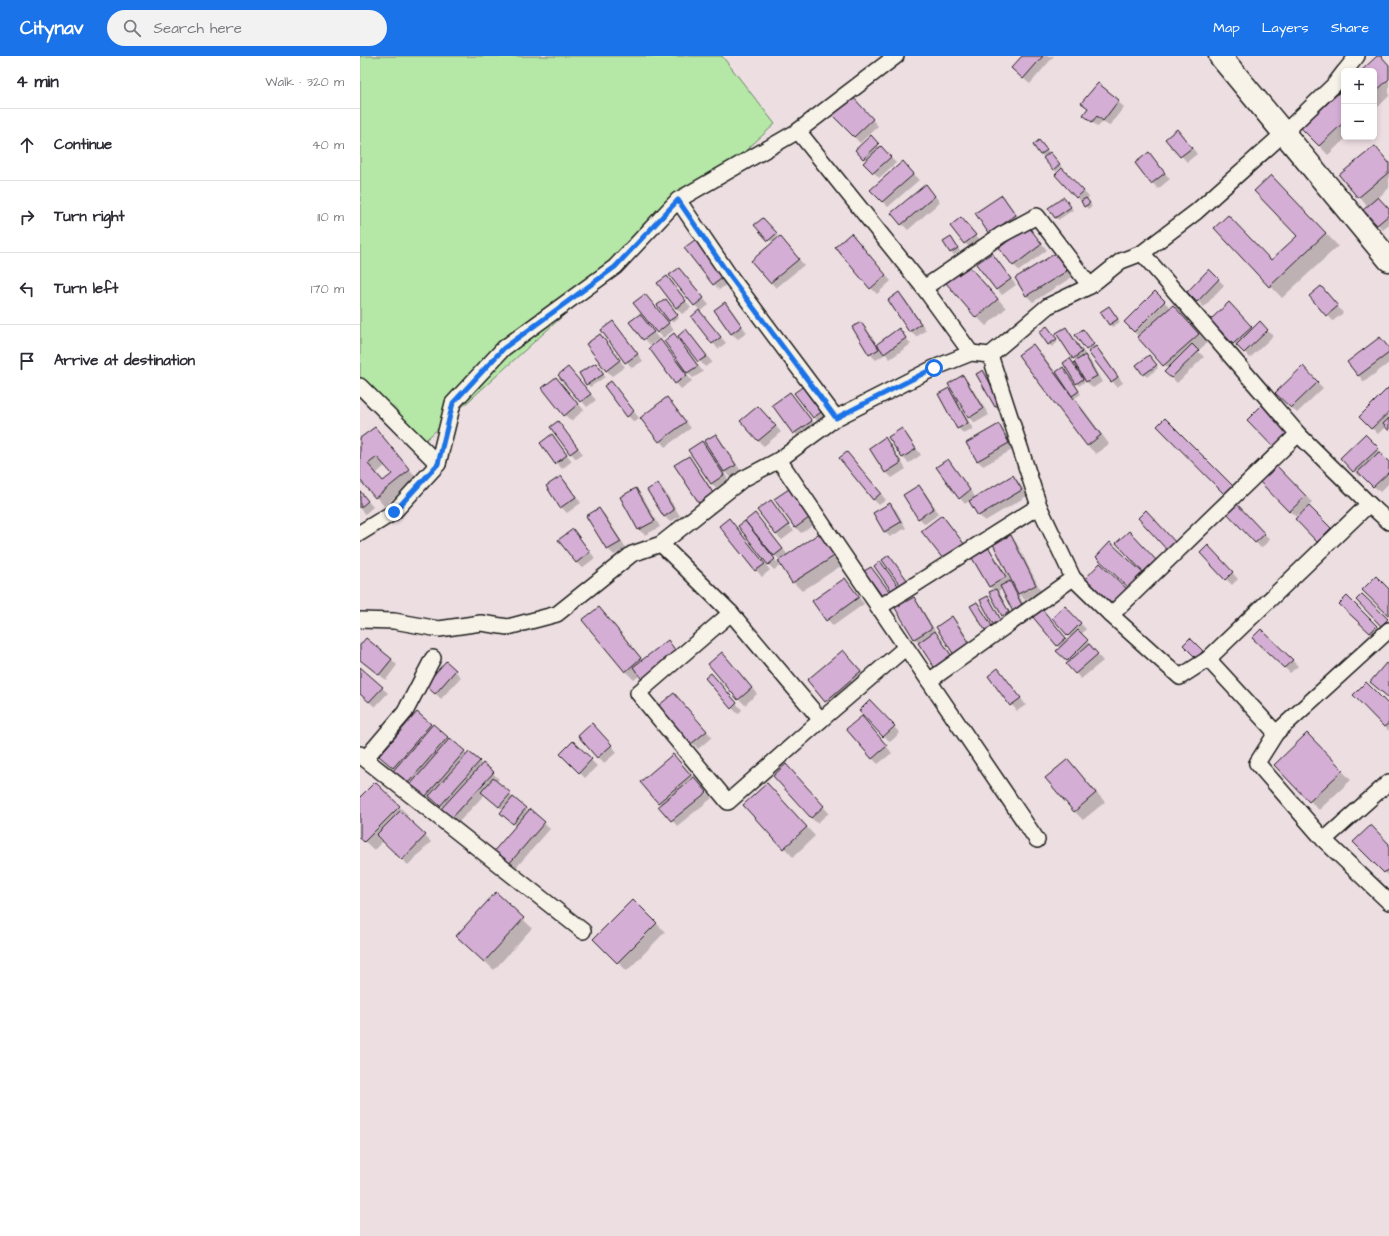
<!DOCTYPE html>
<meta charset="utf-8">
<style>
body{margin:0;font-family:"Architects Daughter",sans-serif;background:#f2f2f3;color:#2b2b33}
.controls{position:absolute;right:12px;top:12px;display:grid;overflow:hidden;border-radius:6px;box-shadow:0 2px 6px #0003}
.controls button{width:36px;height:36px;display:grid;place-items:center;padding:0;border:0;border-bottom:1px solid #e1e1e2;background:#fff;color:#2b2b33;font:20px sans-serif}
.stop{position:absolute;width:12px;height:12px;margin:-9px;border:3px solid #1a73e8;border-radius:50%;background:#fff}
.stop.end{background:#1a73e8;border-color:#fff;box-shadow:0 1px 4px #0008}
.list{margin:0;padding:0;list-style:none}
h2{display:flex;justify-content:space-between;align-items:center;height:52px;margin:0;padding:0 16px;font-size:17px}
h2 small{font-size:13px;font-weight:400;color:#7c7c81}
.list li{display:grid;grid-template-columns:26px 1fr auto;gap:12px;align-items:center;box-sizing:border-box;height:72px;padding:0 16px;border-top:1px solid #e1e1e2}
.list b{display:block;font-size:15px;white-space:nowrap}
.list em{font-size:13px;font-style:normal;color:#7c7c81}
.icon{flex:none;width:22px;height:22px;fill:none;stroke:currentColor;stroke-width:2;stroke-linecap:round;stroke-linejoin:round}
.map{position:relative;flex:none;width:1029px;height:1180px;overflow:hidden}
header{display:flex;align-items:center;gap:24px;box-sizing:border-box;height:56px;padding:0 20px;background:#1a73e8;color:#fff}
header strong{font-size:19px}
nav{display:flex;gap:22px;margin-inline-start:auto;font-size:14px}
.search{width:280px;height:36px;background:#f2f2f3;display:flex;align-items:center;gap:10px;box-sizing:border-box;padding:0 14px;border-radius:22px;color:#7c7c81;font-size:15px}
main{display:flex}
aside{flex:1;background:#fff}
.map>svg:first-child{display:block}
.pitch{fill:#b5e7a7;stroke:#688262}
.shadow{fill:#0003;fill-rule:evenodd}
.building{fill:#d5aed5;stroke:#1c1c1c;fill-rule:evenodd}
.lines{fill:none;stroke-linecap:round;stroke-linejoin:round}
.street-casing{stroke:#1c1c1c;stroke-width:18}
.secondary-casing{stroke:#1c1c1c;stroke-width:25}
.street{stroke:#f7f3e8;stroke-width:15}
.secondary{stroke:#f7f3e8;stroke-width:22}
.route{stroke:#1a73e8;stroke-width:5}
</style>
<header>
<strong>Citynav</strong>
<div class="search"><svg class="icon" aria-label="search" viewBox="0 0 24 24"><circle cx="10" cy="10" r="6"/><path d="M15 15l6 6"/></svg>Search here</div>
<nav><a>Map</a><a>Layers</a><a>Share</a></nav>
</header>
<main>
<aside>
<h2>4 min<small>Walk · 320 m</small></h2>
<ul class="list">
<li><svg class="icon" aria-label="ahead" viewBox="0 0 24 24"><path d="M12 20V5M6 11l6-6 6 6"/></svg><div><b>Continue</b></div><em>40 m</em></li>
<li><svg class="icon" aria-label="right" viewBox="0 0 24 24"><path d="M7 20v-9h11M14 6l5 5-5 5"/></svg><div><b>Turn right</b></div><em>110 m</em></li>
<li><svg class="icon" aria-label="left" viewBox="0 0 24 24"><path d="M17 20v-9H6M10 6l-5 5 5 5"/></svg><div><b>Turn left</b></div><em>170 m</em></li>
<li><svg class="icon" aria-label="arrive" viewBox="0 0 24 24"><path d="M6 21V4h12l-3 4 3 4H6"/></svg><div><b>Arrive at destination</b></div></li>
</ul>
</aside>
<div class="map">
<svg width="1029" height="1180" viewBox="0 0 1029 1180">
<rect width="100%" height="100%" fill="#eddee2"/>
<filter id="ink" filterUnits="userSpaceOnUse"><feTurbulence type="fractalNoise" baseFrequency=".025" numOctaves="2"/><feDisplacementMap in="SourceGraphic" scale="8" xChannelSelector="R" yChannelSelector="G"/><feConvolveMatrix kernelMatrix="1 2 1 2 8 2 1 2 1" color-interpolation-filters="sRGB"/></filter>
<g filter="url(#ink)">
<!-- pitch -->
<path class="pitch" d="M0 0H362L415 68 60 389 0 330Z"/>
<!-- shadow -->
<g class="shadow">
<path d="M663 0H694L670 28 658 18Z"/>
<path d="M1018 0 1029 10V40L1014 55V15H1003Z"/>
<path d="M738 28 764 51 749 70 743 65 738 71 730 64 729 53 723 47Z"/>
<path d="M984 33V81H987L968 99 943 72Z"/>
<path d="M492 42 518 70 500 87 473 59Z"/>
<path d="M823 80 837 98 827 106 806 83Z"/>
<path d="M510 81 536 107 519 122 505 107 506 105 496 94Z"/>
<path d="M682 88 702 111 696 116 681 98Z"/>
<path d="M1015 91 1029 106V132L1018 142 1029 154V169L1023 174 1004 154 1009 151 999 141Z"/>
<path d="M789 97 810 123 798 133 776 108Z"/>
<path d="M549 112 559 124 528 151 522 145Z"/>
<path d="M696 119H708L729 141 727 144 732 150 728 153Z"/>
<path d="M923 132 978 190 922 242 856 172 911 205 938 180Z"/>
<path d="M571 135 580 146 548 174 542 168Z"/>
<path d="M642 140 647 146 661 165 635 183 630 177Z"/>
<path d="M706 145 713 154 698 164 696 161Z"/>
<path d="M601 162 621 185 611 193 605 187Z"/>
<path d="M403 163 418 180 412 186 396 170Z"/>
<path d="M668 171 687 194 659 215 654 209Z"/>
<path d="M496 185 531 225 517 238 511 232Z"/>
<path d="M593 185 600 195 594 199 591 196Z"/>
<path d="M426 188 444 209 416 232 392 205Z"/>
<path d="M326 192 370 226 359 234Z"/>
<path d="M632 198 656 229 642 239 637 233Z"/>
<path d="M696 199 701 204 712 221 673 246 667 240 656 223Z"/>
<path d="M849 214 864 229 844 251 828 236Z"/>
<path d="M324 219 349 249 340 256 366 287 358 293 332 261 340 255 335 249Z"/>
<path d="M617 219 646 252 626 270 617 261Z"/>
<path d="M307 221 313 227 331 252 322 258 316 252 299 227Z"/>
<path d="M795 237 811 252 822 259 847 287 838 295 844 301 817 327 806 316 808 313 765 266Z"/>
<path d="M967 237 983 257 973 265 950 240Z"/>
<path d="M539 238 545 243 566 274 556 281 550 275Z"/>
<path d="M285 239 314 274 303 282 298 276Z"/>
<path d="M308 247 319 262 313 267 299 249Z"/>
<path d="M365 247 371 253 387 277 378 283 372 278 355 254Z"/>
<path d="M868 248 893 273 900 267 913 280 890 302 881 292 880 293 851 264Z"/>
<path d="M751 253 760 266 752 271 741 256Z"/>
<path d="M280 259 299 283 290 289 271 266Z"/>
<path d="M501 267 507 273 517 289 539 273 551 288 530 303 522 294 524 299 516 304 510 298Z"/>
<path d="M258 272 283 305 272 312 242 275Z"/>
<path d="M706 272 711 278 731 306 742 326 733 332 726 325 719 330 717 327 710 304 720 318 722 317 717 305 713 302Z"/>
<path d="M326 274 352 306 345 311 319 280Z"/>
<path d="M690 274 698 286 692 291 689 288Z"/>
<path d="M725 277 736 292 742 297 763 327 757 331 727 293Z"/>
<path d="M240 279 265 311 252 320 246 314Z"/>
<path d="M314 279 320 284 343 316 333 322 326 315 325 316 332 325 321 333 316 327 300 285 317 306 319 304Z"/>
<path d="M1020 282 1029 292V307L1004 326 988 306Z"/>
<path d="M673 289 682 298 696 317 703 313 705 315 721 338 715 342 749 388 736 398 727 389Z"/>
<path d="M791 303 798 312 787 321 777 309Z"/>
<path d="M236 308 245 321 230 331 227 328Z"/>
<path d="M208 312 236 344 227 351 199 319Z"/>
<path d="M943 312 963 332 937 357 917 337Z"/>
<path d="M625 318 643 350 638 353 635 350Z"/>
<path d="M603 320 608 326 629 359 615 367 609 361 599 344H597L613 373 604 378 598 372 588 334 596 342Z"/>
<path d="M196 322 224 354 211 365 205 359Z"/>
<path d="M251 326 279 362 274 366 268 360Z"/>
<path d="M1029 332V373L1026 370 1018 378 1000 361Z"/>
<path d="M430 337 457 371 440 383 413 350Z"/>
<path d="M435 337 469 360 460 368Z"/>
<path d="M307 343 331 372 305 391 300 385Z"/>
<path d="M404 357 421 376 404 390 398 385Z"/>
<path d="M638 370 644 375 654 393 623 410 618 405Z"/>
<path d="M14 372 58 423 24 450 0 423V384ZM26 409 34 418 24 426 17 417Z"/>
<path d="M203 372 223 398 216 403 211 397Z"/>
<path d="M542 373 547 379 561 399 549 407 543 402 529 382Z"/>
<path d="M356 379 361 385 381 415 370 421 363 414 369 425 357 433 351 427 342 387 350 395Z"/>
<path d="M192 380 212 405 202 413 181 388Z"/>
<path d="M525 383 530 388 546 413 532 422 526 416Z"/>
<path d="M1011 385 1024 399 1022 400 1029 407V427L1020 436 1002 419 1000 421 981 402Z"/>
<path d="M329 401 334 407 360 446 347 455Z"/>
<path d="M493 403 526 444 519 449 513 443Z"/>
<path d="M588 404 593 410 616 442 653 420 659 426 667 440 625 465 619 459 610 444 605 448 600 442Z"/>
<path d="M916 410 952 446 948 450 976 478 963 491 936 463 943 456 942 455 936 461 901 425Z"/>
<path d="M201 421 207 427 221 447 207 457 201 451Z"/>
<path d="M298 429 304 434 320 460 310 466 304 460Z"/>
<path d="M559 430 565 436 579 458 565 468 559 462Z"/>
<path d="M276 433 282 439 300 471 285 479 279 474 261 441Z"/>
<path d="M429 435 435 441 454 469 441 477 435 471Z"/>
<path d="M0 436 13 451 5 458 0 453Z"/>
<path d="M411 446 434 475 422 484 416 478Z"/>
<path d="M530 448 536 454 546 472 530 481 524 475Z"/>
<path d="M876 448 910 484 901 492 867 457Z"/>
<path d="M239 453 245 459 266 492 254 499 248 493Z"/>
<path d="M395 458 428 499 461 478 484 508 442 535 433 526 420 504 411 496 410 497 420 510 414 514 408 508 380 470Z"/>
<path d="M582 460 613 499 593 513 588 508Z"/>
<path d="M374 469 410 514 402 521 360 470Z"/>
<path d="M769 476 801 510 790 521 757 488Z"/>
<path d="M218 480 235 502 222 512 216 506Z"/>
<path d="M650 481 656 486 681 535 665 544 658 537 669 559 642 533 638 535 651 559 645 562 643 559 634 535 630 531 613 502 629 493 634 499 652 527H650L657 534Z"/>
<path d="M854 496 878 523 872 529 866 523Z"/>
<path d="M485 523 504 548 473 570 453 545Z"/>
<path d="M1002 539 1029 566V573L1028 575 997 544Z"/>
<path d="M628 541 644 568 638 572Z"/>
<path d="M554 542 559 548 577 578H576L598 608 559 587 554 582Z"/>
<path d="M987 542 1022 576 1016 582 980 548Z"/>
<path d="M617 547 634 573 628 576 612 551Z"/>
<path d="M239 552 248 561 283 604 308 586 323 604 280 619 274 624 265 615Z"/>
<path d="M705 552 726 573 721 579 733 591 732 592 743 605 721 623 707 608 709 606 698 595 700 592 674 560H687L708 585 711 582 693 563Z"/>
<path d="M592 562 598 567 617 597 603 607Z"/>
<path d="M901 574 938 610 930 617 894 582Z"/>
<path d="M0 591 31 603 37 609 26 624 0 604Z"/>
<path d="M483 595 510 625 475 654 466 645Z"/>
<path d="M368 604 397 638 385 649 379 643Z"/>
<path d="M86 606 101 621 81 643 72 634Z"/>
<path d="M0 613 28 637 15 651 0 638Z"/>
<path d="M638 613 666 649 657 655 629 620Z"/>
<path d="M357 624 382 654 378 658 372 652Z"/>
<path d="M314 638 352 681 338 693 300 650Z"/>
<path d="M994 639 1029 650V675Z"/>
<path d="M510 646 540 677 530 686 500 655Z"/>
<path d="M508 667 532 697 518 708 512 702Z"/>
<path d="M70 668 72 671 74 670 107 699 109 697 122 709 123 708 139 723 136 726 169 756 170 754 190 773 154 814 134 796 157 770 148 763 144 755 125 738 97 768 83 752 74 743 71 746 40 720 35 714 26 706Z"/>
<path d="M238 674 257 696 244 707 219 680Z"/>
<path d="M213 686 237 710 225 722 201 698Z"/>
<path d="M956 688 991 724 959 754 915 709Z"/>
<path d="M708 704 745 746 723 764 714 755Z"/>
<path d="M319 705 352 742 317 770 312 764 299 746Z"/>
<path d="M432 715 469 757 457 767 451 762Z"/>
<path d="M15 727 48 759 46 761 71 786 48 809 23 785 14 794 0 781V743Z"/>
<path d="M415 737 455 780 433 801 384 749Z"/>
<path d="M995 786 1029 789V820Z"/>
<path d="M136 837 172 872 134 914 106 888Z"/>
<path d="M273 844 305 876 267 915 234 883Z"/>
</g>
<!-- building -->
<g class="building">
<path d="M662 0H683L663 23 651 12Z"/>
<path d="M1017 0H1021L1029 9V23L1014 37V15H1001Z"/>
<path d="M738 27 759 44 743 65 737 60 732 66 723 59 728 52 721 47Z"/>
<path d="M984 32V66L959 90 941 72Z"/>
<path d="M492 40 513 63 494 81 472 59Z"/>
<path d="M817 73 832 92 820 101 805 83Z"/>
<path d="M511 79 519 88 503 103 495 94Z"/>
<path d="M679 84 687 94 680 99 673 89Z"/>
<path d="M521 90 531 101 513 117 503 107Z"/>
<path d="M1015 90 1029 107V116L998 142 979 119Z"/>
<path d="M690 96 700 108 693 114 683 102Z"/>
<path d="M789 96 805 117 791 128 775 107Z"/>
<path d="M543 105 554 118 522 146 510 134Z"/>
<path d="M702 112 724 135 716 142 695 119Z"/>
<path d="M911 119 966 177 909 231 854 172 868 159 911 204 937 180 894 135Z"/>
<path d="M566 128 575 140 541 169 531 157Z"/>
<path d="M642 139 656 159 629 178 615 157Z"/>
<path d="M704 141 711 151 695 162 688 152Z"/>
<path d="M1018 141 1029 153V159L1017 169 1003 154Z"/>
<path d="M726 142 730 147 724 151 721 145Z"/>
<path d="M601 161 616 179 604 188 590 170Z"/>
<path d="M403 162 417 177 408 185 394 169Z"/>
<path d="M668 170 682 188 653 210 639 192Z"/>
<path d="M491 177 526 219 510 233 475 191Z"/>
<path d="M420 180 439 203 410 227 391 205Z"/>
<path d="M591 181 598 192 590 197 583 186Z"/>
<path d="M336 183 365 220 353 229 324 192Z"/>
<path d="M632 197 651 223 636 234 616 208Z"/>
<path d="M696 197 707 215 666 240 655 222Z"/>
<path d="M608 209 638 243 616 262 586 227Z"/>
<path d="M319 212 344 242 334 250 309 219Z"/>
<path d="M849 213 859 223 837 246 827 236Z"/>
<path d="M307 220 326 245 316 252 297 227Z"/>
<path d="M961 230 978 250 966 260 949 240Z"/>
<path d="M795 235 805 245 774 276 764 266Z"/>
<path d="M539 236 561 268 549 276 528 244Z"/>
<path d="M285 238 309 267 297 277 273 247Z"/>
<path d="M306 243 318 259 309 265 297 249Z"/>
<path d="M365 246 382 270 371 278 354 254Z"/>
<path d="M869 246 892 271 873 288 850 264Z"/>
<path d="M813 249 839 278 803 310 777 281Z"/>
<path d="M749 250 758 263 749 269 740 256Z"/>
<path d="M339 254 361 281 352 288 331 261Z"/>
<path d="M280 258 294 276 283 284 269 266Z"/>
<path d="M253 265 278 298 265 307 241 274Z"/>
<path d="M900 265 908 274 884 297 876 289Z"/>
<path d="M501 266 519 293 509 299 492 271Z"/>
<path d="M687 270 697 283 688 289 679 276Z"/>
<path d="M706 271 722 296 713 303 696 277Z"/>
<path d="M539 272 546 282 524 298 517 288Z"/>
<path d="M326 273 347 300 338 306 318 280Z"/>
<path d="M723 273 734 288 726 294 715 279Z"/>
<path d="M314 277 338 310 327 317 304 285Z"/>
<path d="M240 278 260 304 246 315 226 288Z"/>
<path d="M1020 281 1029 292V297L998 320 987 306Z"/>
<path d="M300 283 327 319 315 328 289 292Z"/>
<path d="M673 288 741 379 727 390 658 299Z"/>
<path d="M832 288 839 295 811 322 804 316Z"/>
<path d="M736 290 758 321 751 326 728 296Z"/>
<path d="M725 299 737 320 726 326 714 306Z"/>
<path d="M789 299 797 309 783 319 776 309Z"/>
<path d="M710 302 723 323 716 328 703 307Z"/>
<path d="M236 307 244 318 226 329 219 317Z"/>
<path d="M943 310 958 326 931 352 915 337Z"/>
<path d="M208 311 231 338 220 346 198 319Z"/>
<path d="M703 311 719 335 712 340 696 316Z"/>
<path d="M623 314 641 347 635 351 616 318Z"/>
<path d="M603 319 623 353 609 362 588 328Z"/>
<path d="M196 321 218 348 204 360 182 332Z"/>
<path d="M251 325 274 355 267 361 244 330Z"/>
<path d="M445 329 464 354 453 362 434 337Z"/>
<path d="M1029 331V356L1011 373 999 361Z"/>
<path d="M589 332 608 367 597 373 578 338Z"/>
<path d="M430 336 452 365 433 378 412 349Z"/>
<path d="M307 341 326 366 299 386 280 362Z"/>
<path d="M903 348 934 378 917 395 887 364Z"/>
<path d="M398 350 416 370 398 385 380 365Z"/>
<path d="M805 362 876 433 867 441 797 370Z"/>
<path d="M1029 362V375L1023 368Z"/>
<path d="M198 365 218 392 210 398 190 371Z"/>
<path d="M639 368 649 387 617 405 606 387Z"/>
<path d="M15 371 50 414 15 442 0 424V382ZM17 401 32 418 23 425 8 408Z"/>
<path d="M542 372 556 393 542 402 528 381Z"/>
<path d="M192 378 207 399 195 408 180 387Z"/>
<path d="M356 378 376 409 364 416 344 385Z"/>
<path d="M1005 378 1019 392 993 416 980 402Z"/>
<path d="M525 381 541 407 525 417 509 392Z"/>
<path d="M342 385 364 419 351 428 328 394Z"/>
<path d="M487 396 521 437 513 444 479 402Z"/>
<path d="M1019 396 1029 406V416L1013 431 998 416Z"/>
<path d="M329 400 355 440 341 450 314 409Z"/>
<path d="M588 403 610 434 599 443 576 411Z"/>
<path d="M916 409 946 440 929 456 899 425Z"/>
<path d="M653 419 662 434 618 460 609 445Z"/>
<path d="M201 420 216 441 200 452 186 430Z"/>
<path d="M298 427 314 454 304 461 287 434Z"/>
<path d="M559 429 574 452 558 463 543 439Z"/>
<path d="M276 432 295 465 278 474 260 441Z"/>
<path d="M429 433 449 462 435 472 414 443Z"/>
<path d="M0 435 8 445 0 452Z"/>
<path d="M411 444 429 469 416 479 397 454Z"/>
<path d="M530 447 541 466 524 476 513 457Z"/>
<path d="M876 447 905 478 895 487 866 456Z"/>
<path d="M949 450 971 472 957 486 935 463Z"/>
<path d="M239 452 261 486 247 494 226 460Z"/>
<path d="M786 454 816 487 807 494 778 462Z"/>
<path d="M395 457 423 493 414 500 385 465Z"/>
<path d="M582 459 608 493 587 508 561 475Z"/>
<path d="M369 462 405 508 395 515 359 470Z"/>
<path d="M385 465 415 503 408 509 378 470Z"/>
<path d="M213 473 230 496 216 507 198 484Z"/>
<path d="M769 475 796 504 783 516 756 487Z"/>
<path d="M461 476 476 499 432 527 418 505Z"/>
<path d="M651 479 676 529 658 538 633 488Z"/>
<path d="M750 486 785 519 771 534 736 501Z"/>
<path d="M848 489 873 516 865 524 840 497Z"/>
<path d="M629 492 646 521 629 531 612 502Z"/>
<path d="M529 499 550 528 543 533 522 504Z"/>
<path d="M520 505 542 535 535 540 514 510Z"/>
<path d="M740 507 770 536 755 551 725 523Z"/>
<path d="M511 511 532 539 525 544 504 515Z"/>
<path d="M1016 520 1029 533V560L1002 534Z"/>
<path d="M485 522 499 541 466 565 452 545Z"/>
<path d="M650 525 664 553 654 558 640 530Z"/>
<path d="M636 533 649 556 642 560 629 536Z"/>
<path d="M1002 538 1028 563 1021 570 996 544Z"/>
<path d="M628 540 642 566 634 570 620 544Z"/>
<path d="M987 540 1017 570 1010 577 979 548Z"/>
<path d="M554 541 572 572 554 583 535 552Z"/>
<path d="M617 546 632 570 625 574 610 550Z"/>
<path d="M705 550 721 567 708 580 692 562Z"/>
<path d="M239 551 281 602 265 616 222 564Z"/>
<path d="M682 553 706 582 697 590 672 560Z"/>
<path d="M592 560 612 591 596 602 576 571Z"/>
<path d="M901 573 933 604 924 612 892 582Z"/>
<path d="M718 574 728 584 707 605 696 595Z"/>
<path d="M575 575 593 602 576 614 558 587Z"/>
<path d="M6 582 32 603 19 619 0 604V589Z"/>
<path d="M830 582 843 595 836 602 823 589Z"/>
<path d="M308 584 318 598 283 625 273 611Z"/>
<path d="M729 588 738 598 715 618 706 608Z"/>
<path d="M483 594 501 615 465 646 447 624Z"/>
<path d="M362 596 392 632 378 644 348 608Z"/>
<path d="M86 605 96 614 75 638 65 629Z"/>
<path d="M1026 607 1029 610V642L1010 626Z"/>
<path d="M0 611 23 631 9 646 0 638Z"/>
<path d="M638 612 661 642 650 650 628 620Z"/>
<path d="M351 617 377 647 371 653 345 622Z"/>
<path d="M1006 626 1029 649V667L1024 671 993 639Z"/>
<path d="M314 637 347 675 331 688 298 650Z"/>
<path d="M510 644 535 670 523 681 499 655Z"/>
<path d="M57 656 71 668 33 712 19 700Z"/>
<path d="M502 660 527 690 512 703 486 673Z"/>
<path d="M232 667 252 689 237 702 218 680Z"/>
<path d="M73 668 88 681 48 727 33 715Z"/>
<path d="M947 677 983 714 949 746 914 709Z"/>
<path d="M90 682 105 695 65 741 50 729Z"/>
<path d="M213 685 232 703 219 717 200 698Z"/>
<path d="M109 696 120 705 80 750 69 740Z"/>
<path d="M313 698 331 719 298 747 280 726Z"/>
<path d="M708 703 736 737 714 756 685 722Z"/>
<path d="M123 707 134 716 91 763 80 754Z"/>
<path d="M426 708 464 750 451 762 413 720Z"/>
<path d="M334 721 347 736 311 765 298 750Z"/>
<path d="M133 722 151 737 139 751 121 736Z"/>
<path d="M15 726 40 750 4 786 0 782V741Z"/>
<path d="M407 727 447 771 423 793 383 749Z"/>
<path d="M153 741 166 752 153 768 140 757Z"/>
<path d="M170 753 185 766 148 809 133 796Z"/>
<path d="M40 755 66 779 42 804 16 779Z"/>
<path d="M1011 769 1029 788V812L1024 817 993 786Z"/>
<path d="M136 836 164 862 124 906 96 880Z"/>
<path d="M273 843 297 867 257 907 233 883Z"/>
</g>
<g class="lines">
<!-- street casing -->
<g class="street-casing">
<g id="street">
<path d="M536 0 438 75 564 232 611 297"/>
<path d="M985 15 997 0"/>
<path d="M318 144 369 219 476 362"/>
<path d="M782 197 938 378"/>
<path d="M564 232 641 179 677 160 730 230"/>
<path d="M630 299 679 450 713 522 751 559"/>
<path d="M0 330 78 408"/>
<path d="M419 404 569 625 713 522"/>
<path d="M0 477 34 456 78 408 93 347 144 292 255 211 318 144 438 75"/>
<path d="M301 488 371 557 461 664 545 592"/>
<path d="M518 552 679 450"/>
<path d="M371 557 278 637 368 746 461 664"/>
<path d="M0 564 34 565 79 573 121 567 148 571 197 558 272 498 301 488 383 423 419 404 476 362 574 312 611 297 630 299 688 250 730 230 761 205 782 197 836 156 924 77 974 29 984 16"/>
<path d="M1029 574 916 677 897 707 964 784 1029 846"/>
<path d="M848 603 820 621 751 559 938 378 1009 448"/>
<path d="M569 625 677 784"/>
<path d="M916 677 848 603 1009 448 1029 466"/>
<path d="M0 698 5 703 45 656 73 602"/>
<path d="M5 703 223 875"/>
<path d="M964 784 1029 726"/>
</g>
</g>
<!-- secondary casing -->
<g class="secondary-casing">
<path id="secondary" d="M860 0 1029 204"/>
</g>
<!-- street -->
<use href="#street" class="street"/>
<!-- secondary -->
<use href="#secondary" class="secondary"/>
</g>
</g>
<g class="lines" filter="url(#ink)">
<!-- route -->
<path class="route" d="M34 456 78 408 93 347 144 292 255 211 318 144 369 219 476 362 574 312"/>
</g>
</svg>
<div class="controls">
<button>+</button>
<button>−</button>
</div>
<div class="stop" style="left:574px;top:312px"></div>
<div class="stop end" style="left:34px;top:456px"></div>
</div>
</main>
